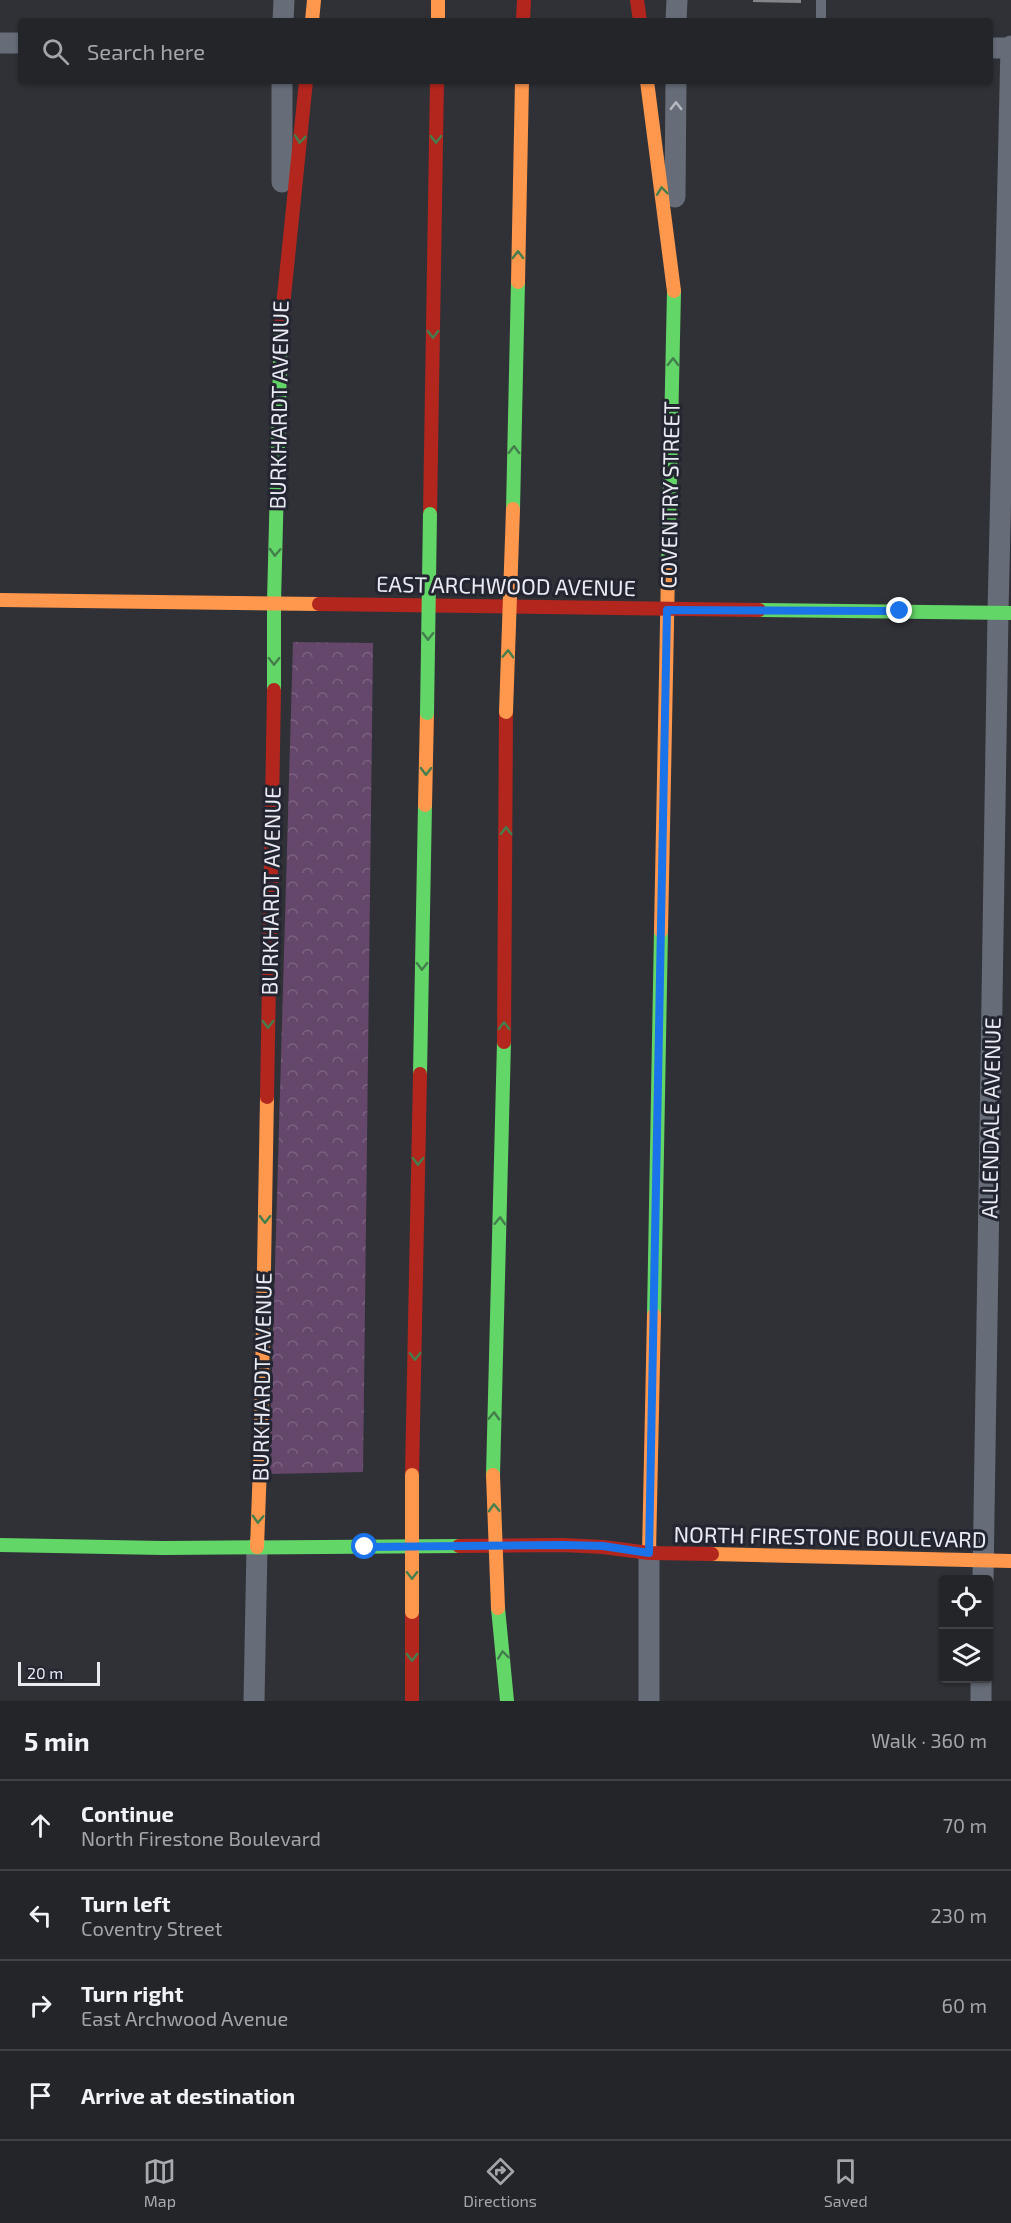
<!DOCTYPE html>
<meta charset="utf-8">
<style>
body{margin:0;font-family:"Exo 2",sans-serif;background:#2c2d31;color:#f1f3f6}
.controls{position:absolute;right:18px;bottom:18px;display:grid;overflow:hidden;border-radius:6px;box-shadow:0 2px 4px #0004}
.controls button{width:54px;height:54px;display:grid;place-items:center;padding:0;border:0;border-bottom:2px solid #414246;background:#242529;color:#f1f3f6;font:30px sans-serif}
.scale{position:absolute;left:18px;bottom:15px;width:82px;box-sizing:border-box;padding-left:6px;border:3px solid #eaebf2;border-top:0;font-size:16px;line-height:21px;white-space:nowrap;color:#eaebf2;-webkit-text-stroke:4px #232530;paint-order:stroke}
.stop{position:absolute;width:18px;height:18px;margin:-14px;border:4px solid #1a73e8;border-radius:50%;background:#fff}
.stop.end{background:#1a73e8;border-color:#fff;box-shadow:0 2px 6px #0008}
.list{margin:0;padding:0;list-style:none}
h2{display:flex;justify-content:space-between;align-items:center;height:78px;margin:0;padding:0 24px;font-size:26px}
h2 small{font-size:20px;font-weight:400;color:#a3a5a8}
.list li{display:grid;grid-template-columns:39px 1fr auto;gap:18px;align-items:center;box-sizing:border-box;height:90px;padding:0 24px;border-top:2px solid #414246}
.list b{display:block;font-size:22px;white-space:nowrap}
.list p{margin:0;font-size:20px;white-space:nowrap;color:#a3a5a8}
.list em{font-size:20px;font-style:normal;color:#a3a5a8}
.icon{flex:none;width:33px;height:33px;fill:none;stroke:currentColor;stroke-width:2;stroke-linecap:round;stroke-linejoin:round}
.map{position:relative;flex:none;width:1011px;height:1701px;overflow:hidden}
.search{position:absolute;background:#242529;box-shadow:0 2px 4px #0004;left:18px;right:18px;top:18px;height:66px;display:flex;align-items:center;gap:15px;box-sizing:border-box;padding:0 21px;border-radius:6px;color:#a3a5a8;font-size:22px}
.sheet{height:438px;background:#242529}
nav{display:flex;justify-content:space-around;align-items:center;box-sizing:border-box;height:84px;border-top:2px solid #414246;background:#242529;font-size:16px;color:#a3a5a8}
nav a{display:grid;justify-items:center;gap:3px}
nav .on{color:#a9aab1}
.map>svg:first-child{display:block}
.forest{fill:url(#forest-crowns)}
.building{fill:#848489}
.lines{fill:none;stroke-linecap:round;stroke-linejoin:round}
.lane{stroke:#666d78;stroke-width:10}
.street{stroke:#666d78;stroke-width:21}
.fast{stroke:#63d668;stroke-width:14}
.slow{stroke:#ff974d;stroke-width:14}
.jam{stroke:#b3261e;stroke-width:14}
.fast-bridge{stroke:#63d668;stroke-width:14}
.slow-bridge{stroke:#ff974d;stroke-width:14}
.oneway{stroke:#b5b9c1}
.oneway2{stroke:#437e4c}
.route{stroke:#1a73e8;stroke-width:8}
.labels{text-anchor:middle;stroke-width:6;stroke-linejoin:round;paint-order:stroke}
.street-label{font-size:22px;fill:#eaebf2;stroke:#232530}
</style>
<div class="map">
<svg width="1011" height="1701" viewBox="0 0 1011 1701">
<defs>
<pattern id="forest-crowns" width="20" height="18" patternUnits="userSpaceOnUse" patternTransform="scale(1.5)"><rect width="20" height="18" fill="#65476c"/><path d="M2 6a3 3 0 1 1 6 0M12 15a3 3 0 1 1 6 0" fill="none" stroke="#7b6281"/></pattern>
</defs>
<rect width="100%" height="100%" fill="#303137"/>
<!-- forest -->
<path class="forest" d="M293 642 373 643 363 1472 269 1474Z"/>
<!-- building -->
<path class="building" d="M753 0H801V3L753 2Z"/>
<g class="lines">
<!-- lane -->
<path class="lane" d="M821 0V21"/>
<!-- street -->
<g class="street">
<path d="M283 21 284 0"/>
<path d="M676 21 677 0"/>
<path d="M0 43H21"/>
<path d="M990 48H1011"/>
<path d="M282 182V81"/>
<path d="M675 197 676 81"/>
<path d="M983 1580 998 613 1011 46"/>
<path d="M254 1701 257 1547"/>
<path d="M649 1701V1553"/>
<path d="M981 1701V1678"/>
</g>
<!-- fast -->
<g class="fast">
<path d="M513 509 518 282"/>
<path d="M668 572 674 291"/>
<path d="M759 610 1011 613"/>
<path d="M274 690V602L281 326"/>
<path d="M420 1074 425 805"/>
<path d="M654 1315 661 931"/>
<path d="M493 1475 504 1042"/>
<path d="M0 1545 163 1548 459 1546"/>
<path d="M498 1608 507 1701"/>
</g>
<!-- slow -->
<g class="slow">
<path d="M438 0V21"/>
<path d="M312 21 314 0"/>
<path d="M647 81 674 291"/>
<path d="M518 282 522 81"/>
<path d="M0 600 319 604"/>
<path d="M425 805 427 713"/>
<path d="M661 931 668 572"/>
<path d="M257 1547 261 1438 267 1097"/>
<path d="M649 1553 654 1315"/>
<path d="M712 1554 1011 1561"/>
</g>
<!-- jam -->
<g class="jam">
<path d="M637 0 640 21"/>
<path d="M523 21 524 0"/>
<path d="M281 326 306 81"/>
<path d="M430 514 437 81"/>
<path d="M319 604 759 610"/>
<path d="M504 1042 506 712"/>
<path d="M267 1097 274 690"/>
<path d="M412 1475 420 1074"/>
<path d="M459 1546 563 1545 603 1547 649 1553 712 1554"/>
<path d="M412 1612V1701"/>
</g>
<!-- fast-bridge -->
<path class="fast-bridge" d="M427 713 430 514"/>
<!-- slow-bridge -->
<g class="slow-bridge">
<path d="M506 712 513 509"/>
<path d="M412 1475V1612"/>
<path d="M493 1475 498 1608"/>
</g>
</g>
<!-- one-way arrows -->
<defs><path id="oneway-chevron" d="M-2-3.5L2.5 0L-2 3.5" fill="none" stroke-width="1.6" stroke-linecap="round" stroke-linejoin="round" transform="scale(1.5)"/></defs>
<use class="oneway" href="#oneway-chevron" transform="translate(676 106) rotate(-90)"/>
<g class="oneway2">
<use href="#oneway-chevron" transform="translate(300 139) rotate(96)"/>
<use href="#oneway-chevron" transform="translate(436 139) rotate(91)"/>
<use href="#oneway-chevron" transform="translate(662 191) rotate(-97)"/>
<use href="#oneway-chevron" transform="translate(518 255) rotate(-89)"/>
<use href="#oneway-chevron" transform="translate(433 334) rotate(91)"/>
<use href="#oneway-chevron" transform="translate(673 362) rotate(-89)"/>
<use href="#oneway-chevron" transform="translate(514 450) rotate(-89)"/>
<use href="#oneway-chevron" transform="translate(275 552) rotate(92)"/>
<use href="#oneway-chevron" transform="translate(428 636) rotate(91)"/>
<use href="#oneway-chevron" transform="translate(508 654) rotate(-88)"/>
<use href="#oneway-chevron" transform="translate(274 661) rotate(90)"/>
<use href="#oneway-chevron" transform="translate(426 771) rotate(91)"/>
<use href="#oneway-chevron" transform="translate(506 831) rotate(-90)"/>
<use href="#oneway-chevron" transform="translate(422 966) rotate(91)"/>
<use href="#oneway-chevron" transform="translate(268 1024) rotate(91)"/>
<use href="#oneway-chevron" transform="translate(504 1026) rotate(-90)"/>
<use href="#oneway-chevron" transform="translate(418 1161) rotate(91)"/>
<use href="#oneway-chevron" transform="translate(265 1219) rotate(91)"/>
<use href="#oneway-chevron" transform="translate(500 1221) rotate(-88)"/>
<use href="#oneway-chevron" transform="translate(415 1356) rotate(91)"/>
<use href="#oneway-chevron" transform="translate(494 1416) rotate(-88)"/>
<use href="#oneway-chevron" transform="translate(494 1508) rotate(-92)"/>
<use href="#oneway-chevron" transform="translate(258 1519) rotate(92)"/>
<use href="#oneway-chevron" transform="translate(412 1575) rotate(90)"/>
<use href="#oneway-chevron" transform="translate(503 1655) rotate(-96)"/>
<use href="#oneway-chevron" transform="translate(412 1657) rotate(90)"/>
</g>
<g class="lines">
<!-- route -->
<path class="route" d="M365 1547 563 1545 603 1546 649 1553 667 610 900 611"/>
</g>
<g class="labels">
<!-- street labels -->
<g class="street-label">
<text transform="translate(279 405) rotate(-89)" y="8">BURKHARDT AVENUE</text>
<text transform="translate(670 495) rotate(-89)" y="8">COVENTRY STREET</text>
<text transform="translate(506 586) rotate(1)" y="8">EAST ARCHWOOD AVENUE</text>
<text transform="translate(271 891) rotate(-89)" y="8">BURKHARDT AVENUE</text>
<text transform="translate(991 1118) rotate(-89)" y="8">ALLENDALE AVENUE</text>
<text transform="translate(262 1377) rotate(-89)" y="8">BURKHARDT AVENUE</text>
<text transform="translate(830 1537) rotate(1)" y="8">NORTH FIRESTONE BOULEVARD</text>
</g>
</g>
</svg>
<div class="controls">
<button><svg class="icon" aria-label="locate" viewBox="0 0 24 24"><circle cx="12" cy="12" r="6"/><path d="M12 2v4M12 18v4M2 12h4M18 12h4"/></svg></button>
<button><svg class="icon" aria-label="layers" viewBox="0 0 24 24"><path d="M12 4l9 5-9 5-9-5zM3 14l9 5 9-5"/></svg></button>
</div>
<div class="scale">20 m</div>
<div class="stop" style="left:365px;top:1547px"></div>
<div class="stop end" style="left:900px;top:611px"></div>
<div class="search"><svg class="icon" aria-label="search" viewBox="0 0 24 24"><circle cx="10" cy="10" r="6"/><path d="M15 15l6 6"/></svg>Search here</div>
</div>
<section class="sheet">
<h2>5 min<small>Walk · 360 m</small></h2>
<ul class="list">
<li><svg class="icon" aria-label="ahead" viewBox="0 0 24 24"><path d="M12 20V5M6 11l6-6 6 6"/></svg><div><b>Continue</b><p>North Firestone Boulevard</p></div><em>70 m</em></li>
<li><svg class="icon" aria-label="left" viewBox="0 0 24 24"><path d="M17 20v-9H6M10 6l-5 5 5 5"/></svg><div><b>Turn left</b><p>Coventry Street</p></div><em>230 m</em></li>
<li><svg class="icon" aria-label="right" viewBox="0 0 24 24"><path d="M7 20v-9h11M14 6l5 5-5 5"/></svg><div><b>Turn right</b><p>East Archwood Avenue</p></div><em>60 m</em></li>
<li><svg class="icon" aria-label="arrive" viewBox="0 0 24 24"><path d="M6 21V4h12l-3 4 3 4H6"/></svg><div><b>Arrive at destination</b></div></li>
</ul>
</section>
<nav>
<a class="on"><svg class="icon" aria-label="map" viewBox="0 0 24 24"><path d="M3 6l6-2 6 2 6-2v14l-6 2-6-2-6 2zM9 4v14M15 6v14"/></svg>Map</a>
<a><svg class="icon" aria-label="directions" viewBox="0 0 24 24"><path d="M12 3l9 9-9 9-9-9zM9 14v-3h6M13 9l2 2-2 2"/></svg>Directions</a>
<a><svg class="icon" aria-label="saved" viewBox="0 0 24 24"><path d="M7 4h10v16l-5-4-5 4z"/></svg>Saved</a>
</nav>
